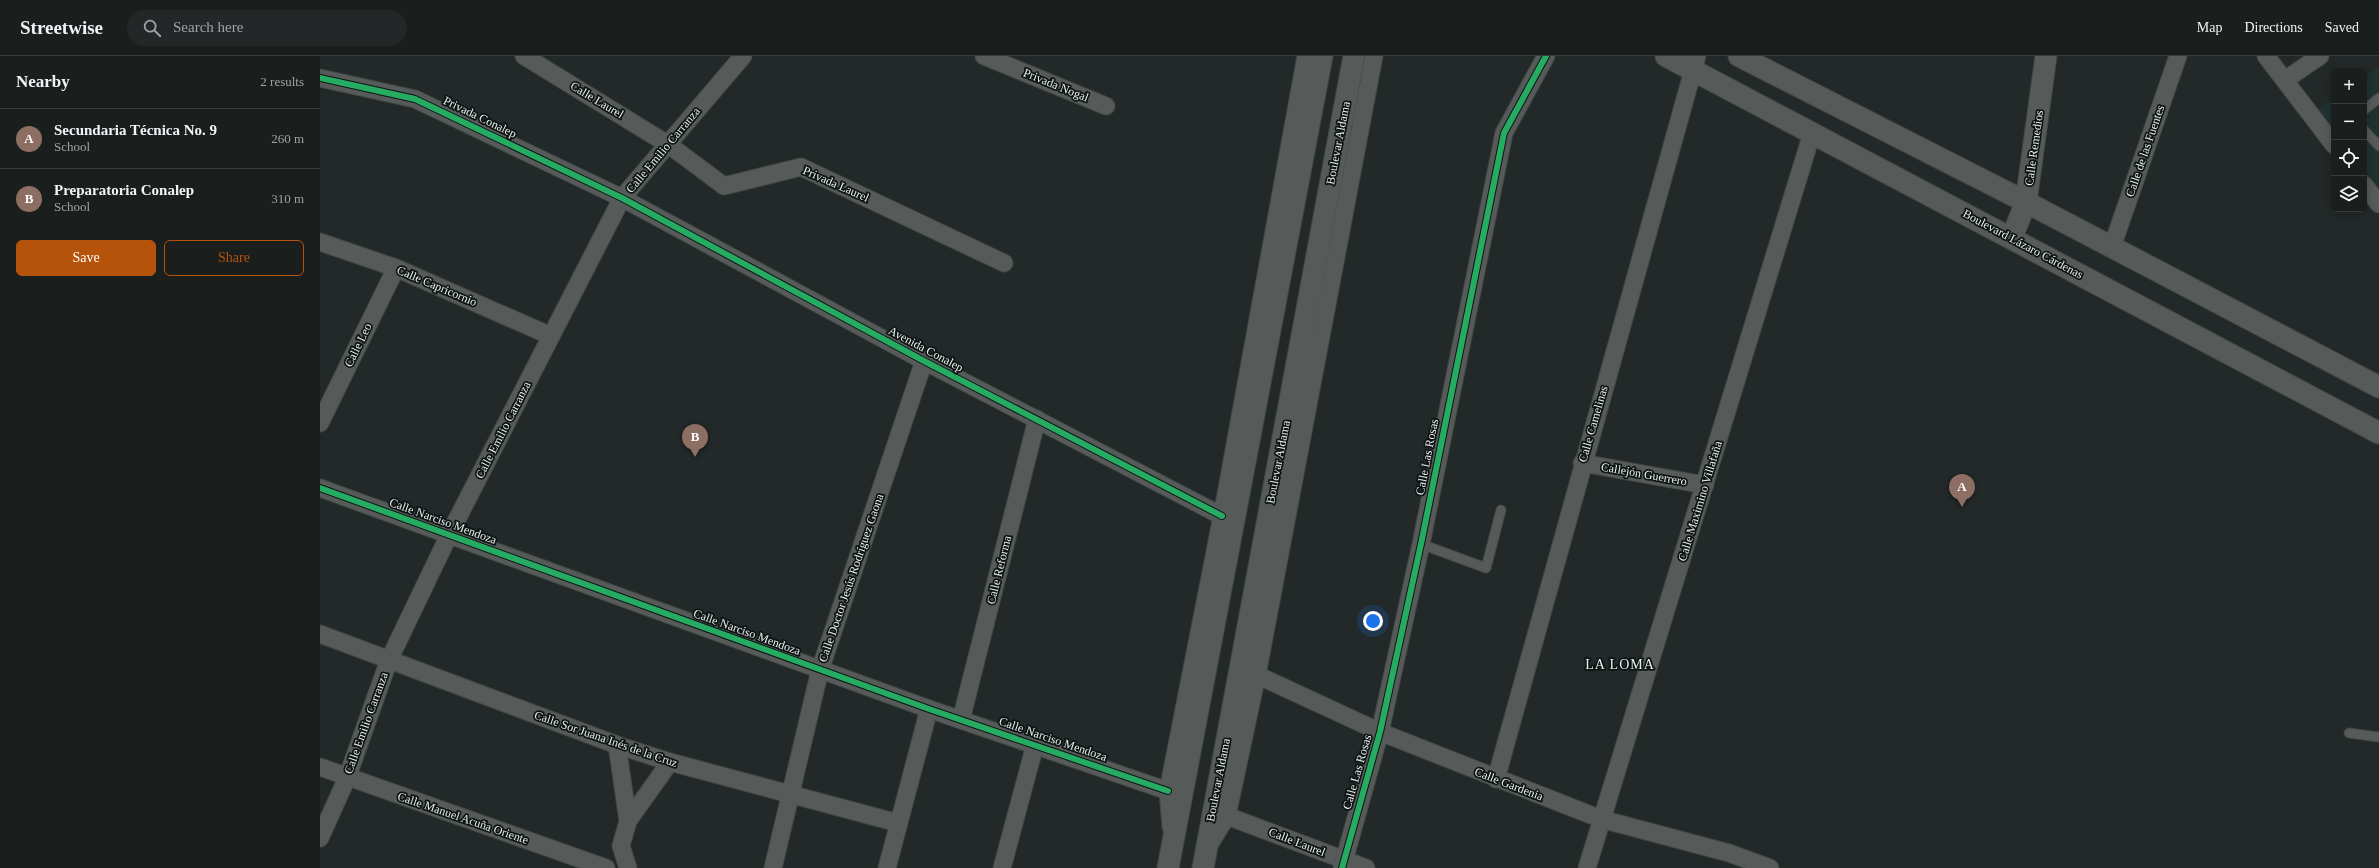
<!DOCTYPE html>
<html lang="en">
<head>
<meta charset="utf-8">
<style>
	:root { --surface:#1a1f1e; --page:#232727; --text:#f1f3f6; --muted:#9fa2a4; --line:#383d3c; --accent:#b45309 }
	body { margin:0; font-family:"Times New Roman",serif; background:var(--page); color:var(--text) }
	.controls { position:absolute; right:12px; top:12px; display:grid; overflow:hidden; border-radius:6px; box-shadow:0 2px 10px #0003 }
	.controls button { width:36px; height:36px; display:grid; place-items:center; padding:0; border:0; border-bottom:1px solid var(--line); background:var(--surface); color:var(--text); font:20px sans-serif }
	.you { position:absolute; left:1053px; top:565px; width:14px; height:14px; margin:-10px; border:3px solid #fff; border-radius:50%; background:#1a73e8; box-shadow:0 0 0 6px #1a73e833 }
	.badge { display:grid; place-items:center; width:26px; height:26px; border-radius:50%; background:var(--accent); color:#fff; font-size:13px; font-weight:700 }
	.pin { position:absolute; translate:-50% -33px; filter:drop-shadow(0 1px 2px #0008) }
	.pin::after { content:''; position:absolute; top:21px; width:14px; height:12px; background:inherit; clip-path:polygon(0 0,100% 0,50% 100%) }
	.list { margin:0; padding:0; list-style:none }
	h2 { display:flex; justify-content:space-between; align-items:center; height:52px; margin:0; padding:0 16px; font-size:17px }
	h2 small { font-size:13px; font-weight:400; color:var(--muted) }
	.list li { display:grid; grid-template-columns:26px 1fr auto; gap:12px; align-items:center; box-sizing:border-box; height:60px; padding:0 16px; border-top:1px solid var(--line) }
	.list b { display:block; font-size:15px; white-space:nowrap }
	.list p { margin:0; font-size:13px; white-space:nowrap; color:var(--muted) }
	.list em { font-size:13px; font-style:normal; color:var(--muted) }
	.actions { display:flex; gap:8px; padding:12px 16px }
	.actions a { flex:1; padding:9px 0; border:1px solid var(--accent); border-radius:6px; text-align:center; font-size:14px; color:var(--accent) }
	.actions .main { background:var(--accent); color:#fff }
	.icon { flex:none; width:22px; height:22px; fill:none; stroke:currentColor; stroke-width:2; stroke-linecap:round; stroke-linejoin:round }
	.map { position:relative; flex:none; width:2059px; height:812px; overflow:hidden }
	header { display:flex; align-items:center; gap:24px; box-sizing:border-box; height:56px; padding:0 20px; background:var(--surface); border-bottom:1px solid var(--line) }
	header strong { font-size:19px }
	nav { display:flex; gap:22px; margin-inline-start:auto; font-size:14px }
	.search { width:280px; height:36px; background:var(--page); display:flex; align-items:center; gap:10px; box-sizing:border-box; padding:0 14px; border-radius:22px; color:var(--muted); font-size:15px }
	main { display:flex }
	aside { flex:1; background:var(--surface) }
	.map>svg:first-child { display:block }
	.built { fill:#1f3230 }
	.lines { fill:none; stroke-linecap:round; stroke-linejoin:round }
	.service-casing { stroke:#404745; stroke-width:11 }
	.minor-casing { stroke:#404745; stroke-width:19 }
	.tertiary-casing { stroke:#404745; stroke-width:23 }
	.service { stroke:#565b5a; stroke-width:9 }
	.minor { stroke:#565b5a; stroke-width:17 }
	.tertiary { stroke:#565b5a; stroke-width:21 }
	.cycleway-casing { stroke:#0e1313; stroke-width:8 }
	.cycleway { stroke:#26ab63; stroke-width:6 }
	.labels { text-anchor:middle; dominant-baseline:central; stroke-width:3.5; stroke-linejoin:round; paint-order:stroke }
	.street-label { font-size:12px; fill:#e8f1ef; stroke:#0e1313 }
	.quarter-label { font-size:14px; letter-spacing:1px; fill:#e8f1ef; stroke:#0e1313 }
</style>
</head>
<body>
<header>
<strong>Streetwise</strong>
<div class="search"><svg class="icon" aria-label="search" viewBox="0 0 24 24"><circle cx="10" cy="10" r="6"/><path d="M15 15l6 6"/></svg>Search here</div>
<nav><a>Map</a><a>Directions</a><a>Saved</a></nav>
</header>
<main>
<aside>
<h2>Nearby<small>2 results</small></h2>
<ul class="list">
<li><span class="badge" style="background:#8d6e63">A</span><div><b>Secundaria Técnica No. 9</b><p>School</p></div><em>260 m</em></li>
<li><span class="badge" style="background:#8d6e63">B</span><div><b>Preparatoria Conalep</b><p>School</p></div><em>310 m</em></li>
</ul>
<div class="actions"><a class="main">Save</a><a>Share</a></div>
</aside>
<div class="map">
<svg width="2059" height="812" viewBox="0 0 2059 812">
	<rect width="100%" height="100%" fill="#222928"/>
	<g class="built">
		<path d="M2059 10V136L2044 118V21Z"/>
		<path d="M2014 42V80L1995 56Z"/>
	</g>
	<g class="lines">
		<defs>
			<g id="service">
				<path d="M2044 54 2059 42"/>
				<path d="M2044 74 2059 90"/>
				<path d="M1101 488 1166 512 1181 454"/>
				<path d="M2029 677 2059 681"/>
			</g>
			<g id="minor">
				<path d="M204 0 349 89 404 130 481 111 684 207"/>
				<path d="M664 0 786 50"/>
				<path d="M1946 0 2014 89"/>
				<path d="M0 22 95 43 302 142 604 305 902 460"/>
				<path d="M1965 24 2000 0"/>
				<path d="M2044 129 2059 148"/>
				<path d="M0 186 76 212 231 280"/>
				<path d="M1792 191 1858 0"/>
				<path d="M0 367 76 212"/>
				<path d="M1262 407 1385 429"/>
				<path d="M0 432 609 653 848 735"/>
				<path d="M0 578 297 689 350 706 578 767"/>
				<path d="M937 619 1060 676 1281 763 1409 797 1450 812"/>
				<path d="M641 664 717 363"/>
				<path d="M297 689 308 765 301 790 308 812"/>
				<path d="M0 711 286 812"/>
				<path d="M1176 723 1377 0"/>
				<path d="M907 760 1046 812"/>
				<path d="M308 765 350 706"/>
				<path d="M851 771 848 735 902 460 986 0"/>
				<path d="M0 782 27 722 69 604 129 479 302 142 423 0"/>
				<path d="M889 789 907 760 937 619 1054 0"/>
				<path d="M453 812 500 614 604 305"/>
				<path d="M567 812 609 653"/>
				<path d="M682 812 715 689"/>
				<path d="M1022 812 1060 676 1101 488 1184 77 1226 0"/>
				<path d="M1267 812 1492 77"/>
			</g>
			<g id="tertiary">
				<path d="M1346 0 2059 377"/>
				<path d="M1419 0 1706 146 2059 331"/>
				<path d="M1692 181 1706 146 1726 0"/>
				<path d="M848 812 1002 0"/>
				<path d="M883 812 1034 0"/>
			</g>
		</defs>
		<use href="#service" class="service-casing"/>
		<use href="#minor" class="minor-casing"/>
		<use href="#tertiary" class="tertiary-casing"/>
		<use href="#service" class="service"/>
		<use href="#minor" class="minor"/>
		<use href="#tertiary" class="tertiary"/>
		<defs>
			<g id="cycleway">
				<path d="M0 22 95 43 302 142 604 305 902 460"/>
				<path d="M0 432 609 653 848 735"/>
				<path d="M1022 812 1060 676 1101 488 1184 77 1226 0"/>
			</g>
		</defs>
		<use href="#cycleway" class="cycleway-casing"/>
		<use href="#cycleway" class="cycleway"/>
	</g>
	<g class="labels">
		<g class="street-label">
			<text transform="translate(736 29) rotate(22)">Privada Nogal</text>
			<text transform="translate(277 44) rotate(31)">Calle Laurel</text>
			<text transform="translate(160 61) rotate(26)">Privada Conalep</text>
			<text transform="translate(1018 87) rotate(-79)">Boulevar Aldama</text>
			<text transform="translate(1714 92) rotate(-82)">Calle Remedios</text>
			<text transform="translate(343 94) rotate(-50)">Calle Emilio Carranza</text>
			<text transform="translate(1825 95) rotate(-71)">Calle de las Fuentes</text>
			<text transform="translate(516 128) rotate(24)">Privada Laurel</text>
			<text transform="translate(1703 188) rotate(28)">Boulevard Lázaro Cárdenas</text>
			<text transform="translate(117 230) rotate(23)">Calle Capricornio</text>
			<text transform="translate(38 289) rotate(-64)">Calle Leo</text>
			<text transform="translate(606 293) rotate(28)">Avenida Conalep</text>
			<text transform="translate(1273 368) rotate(-74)">Calle Camelinas</text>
			<text transform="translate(183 374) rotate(-63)">Calle Emilio Carranza</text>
			<text transform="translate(1107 401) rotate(-79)">Calle Las Rosas</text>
			<text transform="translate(958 406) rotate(-79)">Boulevar Aldama</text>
			<text transform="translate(1324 418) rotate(10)">Callejón Guerrero</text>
			<text transform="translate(1380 445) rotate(-73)">Calle Maximino Villafaña</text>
			<text transform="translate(123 465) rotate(20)">Calle Narciso Mendoza</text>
			<text transform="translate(679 514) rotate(-76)">Calle Reforma</text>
			<text transform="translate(531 522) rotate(-71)">Calle Doctor Jesús Rodríguez Gaona</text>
			<text transform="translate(427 576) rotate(20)">Calle Narciso Mendoza</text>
			<text transform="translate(46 667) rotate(-70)">Calle Emilio Carranza</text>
			<text transform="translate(286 683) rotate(19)">Calle Sor Juana Inés de la Cruz</text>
			<text transform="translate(733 683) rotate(19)">Calle Narciso Mendoza</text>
			<text transform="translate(1037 716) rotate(-74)">Calle Las Rosas</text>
			<text transform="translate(898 724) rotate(-79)">Boulevar Aldama</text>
			<text transform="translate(1189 728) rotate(21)">Calle Gardenia</text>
			<text transform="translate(143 762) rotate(19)">Calle Manuel Acuña Oriente</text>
			<text transform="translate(977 786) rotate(21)">Calle Laurel</text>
		</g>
		<g class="quarter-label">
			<text x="1300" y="608">LA LOMA</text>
		</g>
	</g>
</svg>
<div class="controls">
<button>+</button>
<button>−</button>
<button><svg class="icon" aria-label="locate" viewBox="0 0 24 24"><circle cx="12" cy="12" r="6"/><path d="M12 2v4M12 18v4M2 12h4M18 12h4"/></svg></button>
<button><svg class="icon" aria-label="layers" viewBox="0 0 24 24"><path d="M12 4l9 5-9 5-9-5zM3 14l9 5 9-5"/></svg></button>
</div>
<div class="you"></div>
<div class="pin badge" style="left:1642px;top:451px;background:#8d6e63">A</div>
<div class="pin badge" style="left:375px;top:401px;background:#8d6e63">B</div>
</div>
</main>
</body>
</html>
